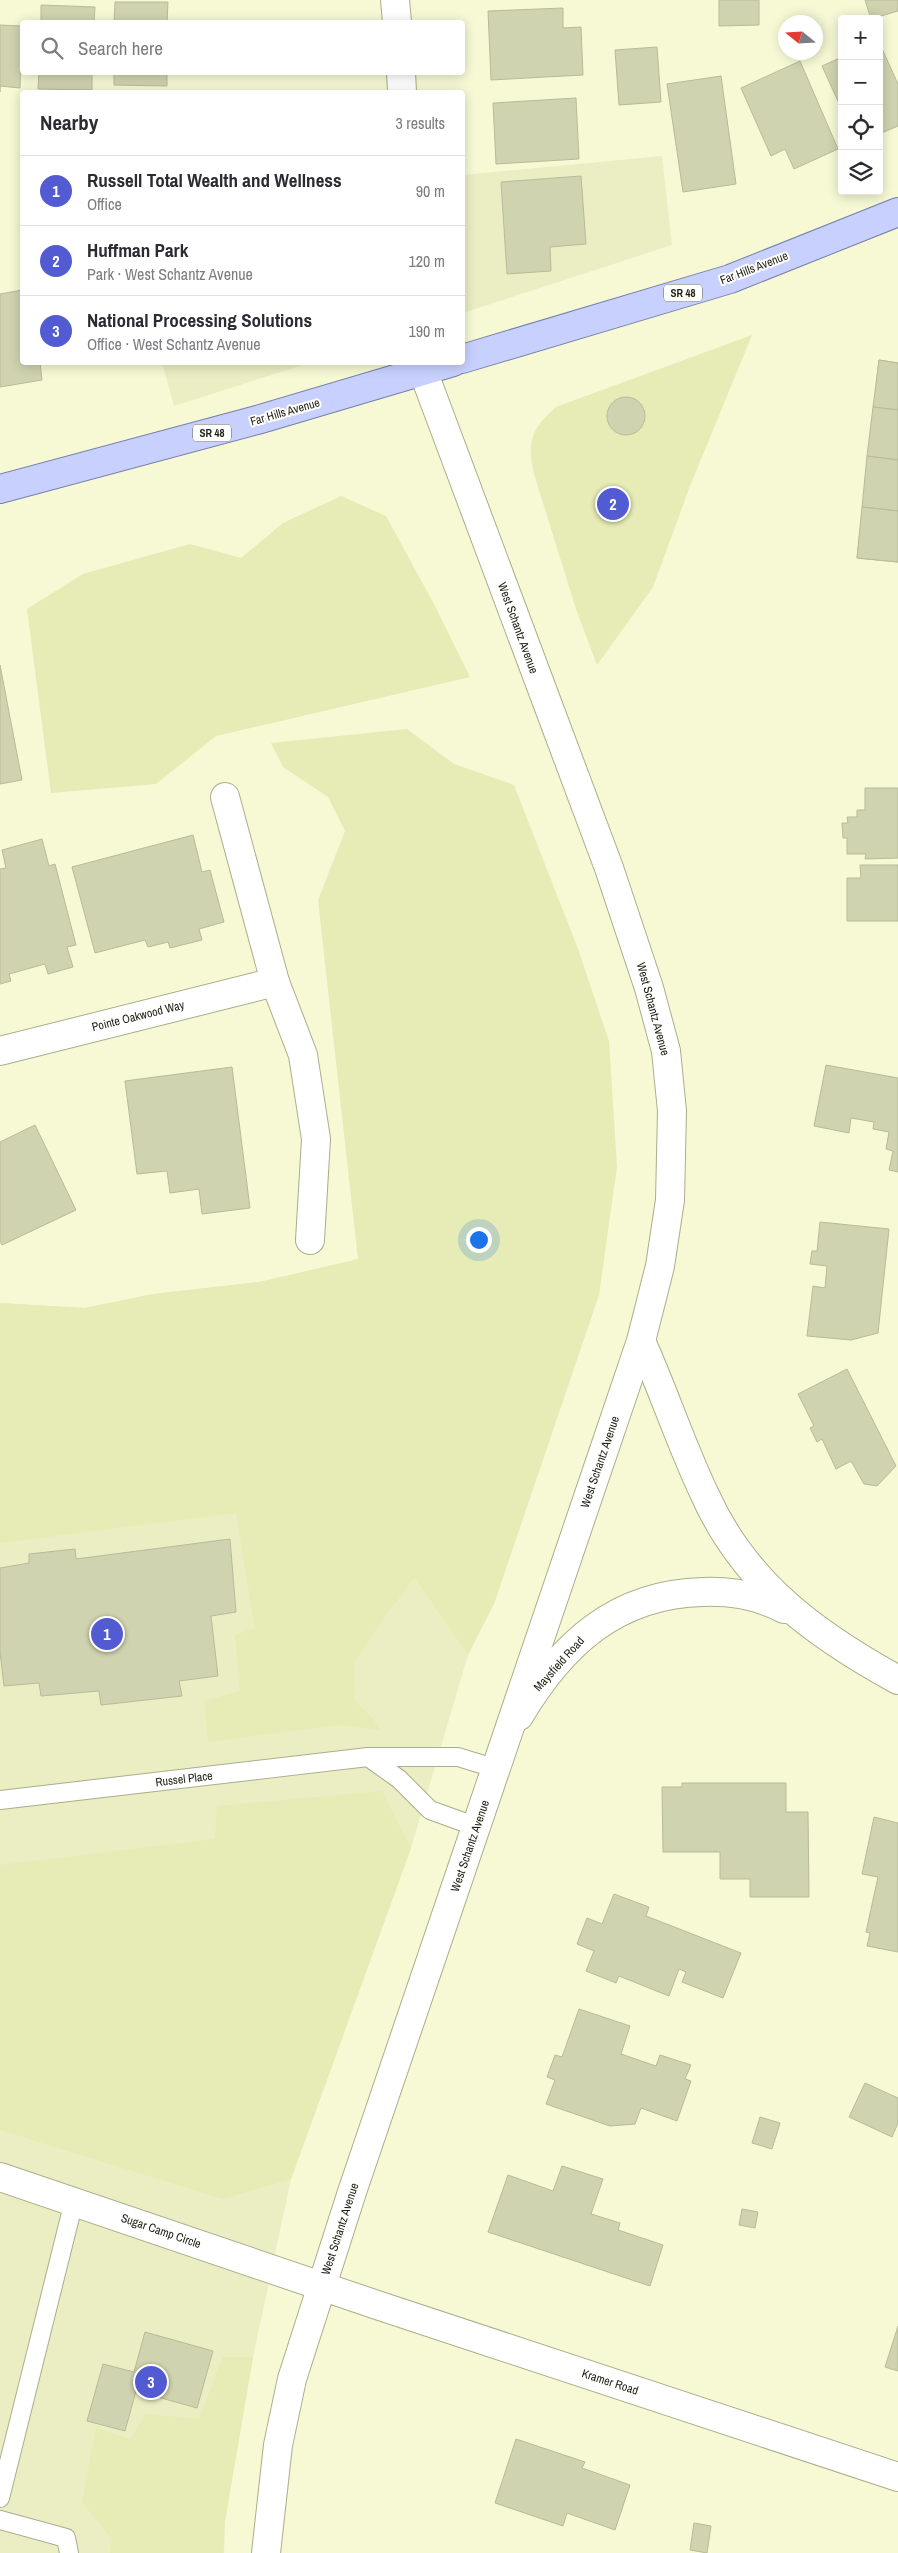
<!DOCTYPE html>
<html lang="en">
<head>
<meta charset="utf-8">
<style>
	:root { --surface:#fff; --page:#f2f2f3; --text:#2b2b33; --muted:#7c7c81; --line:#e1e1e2; --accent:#525bd2 }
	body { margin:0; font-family:"Archivo Narrow",sans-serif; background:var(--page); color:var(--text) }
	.controls { position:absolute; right:15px; top:15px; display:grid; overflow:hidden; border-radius:5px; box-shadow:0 2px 12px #0003 }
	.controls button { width:45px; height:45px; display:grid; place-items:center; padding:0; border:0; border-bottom:1px solid var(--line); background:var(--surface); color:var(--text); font:25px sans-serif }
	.compass { position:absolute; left:778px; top:15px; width:45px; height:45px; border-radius:50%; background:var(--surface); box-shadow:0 2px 12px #0003; rotate:288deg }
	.you { position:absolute; left:478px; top:1239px; width:18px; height:18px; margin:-12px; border:4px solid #fff; border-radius:50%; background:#1a73e8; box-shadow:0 0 0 8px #1a73e833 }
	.badge { display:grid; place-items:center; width:32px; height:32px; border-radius:50%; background:var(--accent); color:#fff; font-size:16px; font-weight:700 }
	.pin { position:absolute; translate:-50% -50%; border:2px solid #fff; box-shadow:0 1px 5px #0006 }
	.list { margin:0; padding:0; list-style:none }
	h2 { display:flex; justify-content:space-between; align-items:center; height:65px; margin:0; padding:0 20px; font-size:21px }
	h2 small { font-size:16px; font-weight:400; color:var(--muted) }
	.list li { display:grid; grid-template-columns:32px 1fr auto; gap:15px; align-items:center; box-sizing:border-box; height:70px; padding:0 20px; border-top:1px solid var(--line) }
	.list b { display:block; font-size:19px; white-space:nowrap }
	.list p { margin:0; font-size:16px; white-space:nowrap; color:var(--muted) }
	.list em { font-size:16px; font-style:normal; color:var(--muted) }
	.icon { flex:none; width:28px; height:28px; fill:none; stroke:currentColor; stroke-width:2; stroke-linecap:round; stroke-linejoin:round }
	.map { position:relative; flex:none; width:898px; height:2553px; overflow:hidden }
	.search { position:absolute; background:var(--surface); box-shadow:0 2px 12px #0003; left:20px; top:20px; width:445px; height:55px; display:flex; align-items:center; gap:12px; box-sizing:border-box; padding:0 18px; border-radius:5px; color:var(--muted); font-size:19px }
	.panel { position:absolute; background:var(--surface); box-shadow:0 2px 12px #0003; left:20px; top:90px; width:445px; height:275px; border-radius:5px }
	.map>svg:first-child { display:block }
	.built { fill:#ebeec2 }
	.green { fill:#e7ebb5 }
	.building { fill:#d0d3af; stroke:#b9bb98 }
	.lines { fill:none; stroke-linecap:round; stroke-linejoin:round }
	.service-casing { stroke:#abad8b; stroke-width:20 }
	.minor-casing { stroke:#abad8b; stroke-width:30 }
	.tertiary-casing { stroke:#abad8b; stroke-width:30 }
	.secondary-casing { stroke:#abad8b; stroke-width:30 }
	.primary-casing { stroke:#757fab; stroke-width:30 }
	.service { stroke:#fff; stroke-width:18 }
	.minor { stroke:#fff; stroke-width:28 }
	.tertiary { stroke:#fff; stroke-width:28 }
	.secondary { stroke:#fff; stroke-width:28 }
	.primary { stroke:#c8d1fe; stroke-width:28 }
	.labels { text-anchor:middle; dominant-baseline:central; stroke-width:4; stroke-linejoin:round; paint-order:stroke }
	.shield { fill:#fff; stroke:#626258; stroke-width:1 }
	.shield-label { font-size:11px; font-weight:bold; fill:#1e1f11 }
	.street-label { font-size:12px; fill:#1e1f11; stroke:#fff }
</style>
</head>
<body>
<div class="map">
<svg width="898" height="2553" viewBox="0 0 898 2553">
	<rect width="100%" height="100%" fill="#f6f9d4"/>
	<g class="built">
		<path d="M662 156 672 245 463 313V175Z"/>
		<path d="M162 363V362L309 363 174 406Z"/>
		<path d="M449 1276 414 1578 468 1655 411 1848 291 2179 253 2357 225 2521 224 2553H0V1303L85 1308 153 1294 259 1282Z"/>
	</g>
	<g class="green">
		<path d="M752 335 690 486 653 587 597 665 576 609 534 474C527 442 531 429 556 407Z"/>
		<path d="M341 496 386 516 435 606 470 677 216 736 156 784 51 793 27 609 83 574 190 544 241 558 283 523Z"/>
		<path d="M407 729 454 764 514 785 578 949 609 1041 617 1167 599 1295 494 1604 468 1655 414 1578 378 1626 354 1664 355 1701 373 1719 380 1730 340 1725 208 1742 204 1701 240 1691 235 1635 255 1628 236 1513 0 1543V1303L85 1308 153 1294 259 1282 358 1259 318 900 345 831 328 797 283 767 271 743Z"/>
		<path d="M382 1791 411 1848 291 2179 223 2199 0 2130V1865L215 1839 217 1806Z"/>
		<path d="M223 2357H253L225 2521 223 2553H110L111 2538 82 2502 96 2428 130 2439 146 2414 199 2419Z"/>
	</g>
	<g class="building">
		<path d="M719 0H759V25L719 26Z"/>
		<path d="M865 0H898V11L871 19Z"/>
		<path d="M115 2H168L167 22H114Z"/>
		<path d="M41 5 95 7 94 22H41Z"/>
		<path d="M563 8V28L581 27 583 75 491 80 488 11Z"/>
		<path d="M0 25 22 26 20 88 0 86V92Z"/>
		<path d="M879 42 898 84V126L879 134Z"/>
		<path d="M657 47 661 102 619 105 615 50Z"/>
		<path d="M842 57V110L822 66Z"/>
		<path d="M800 61 838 149 794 169 785 149 771 156 741 88Z"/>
		<path d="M39 72H92V90L38 89Z"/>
		<path d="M114 72H167V86L114 85Z"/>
		<path d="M721 76 736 184 683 192 667 84Z"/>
		<path d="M576 98 579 159 496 164 493 103Z"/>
		<path d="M581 176 586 244 550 247 551 271 507 274 501 182Z"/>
		<path d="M22 290V362H40L42 380 0 387V294Z"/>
		<path d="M879 360 898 363V562L857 558Z"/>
		<path d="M879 360 898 363V410L873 407Z"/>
		<circle cx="626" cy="416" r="19"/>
		<path d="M873 407 898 410V460L867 456Z"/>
		<path d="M867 456 898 460V511L862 507Z"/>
		<path d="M862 507 898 511V562L857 558Z"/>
		<path d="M0 665 22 780 0 784Z"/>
		<path d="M865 788H898V858L865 859 866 854H847V838H843L842 823H848L847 817H857V810H865Z"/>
		<path d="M193 835 202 872 210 870 224 922 199 929 202 940 170 948 168 942 148 947 145 940 95 953 72 867Z"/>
		<path d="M42 839 49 866 55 864 76 945 67 947 73 967 48 974 45 964 9 974 11 981 0 984V869L6 868 2 850Z"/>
		<path d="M860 865H898V921H847V878H861Z"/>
		<path d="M826 1065 898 1078V1172L889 1170 893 1151 886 1149 889 1132 873 1129 874 1122 851 1118 849 1133 814 1126Z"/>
		<path d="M232 1067 250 1208 202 1214 199 1189 170 1193 167 1171 137 1174 125 1081Z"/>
		<path d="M35 1125 76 1210 2 1245 0 1241V1142Z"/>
		<path d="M820 1222 889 1229 878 1333 851 1340 807 1336 813 1286 825 1288 827 1266 810 1264 812 1251H817Z"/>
		<path d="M847 1369 896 1466 877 1486 864 1484 851 1461 836 1469 822 1439 817 1442 810 1428 814 1426 798 1394Z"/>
		<path d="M230 1539 236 1612 211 1616 218 1676 179 1681 182 1696 101 1705 99 1691 41 1696 39 1683 4 1686 0 1652V1568L29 1563V1554L75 1549 76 1559Z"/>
		<path d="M682 1783H786V1812H808L809 1897H750V1879H720V1852H663L662 1787H682Z"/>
		<path d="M874 1817 898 1823V1952L867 1946 870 1933 866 1932 878 1877 862 1874Z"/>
		<path d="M614 1894 649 1907 646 1916 741 1953 723 1998 682 1982 686 1972 679 1969 669 1996 619 1976 616 1983 586 1971 594 1951 577 1944 587 1918 602 1924Z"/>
		<path d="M579 2009 630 2026 621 2054 656 2066 660 2055 691 2065 685 2079 691 2081 677 2121 641 2108 635 2124 610 2126 546 2104 555 2080 547 2077 555 2055 562 2057Z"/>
		<path d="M865 2083 898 2098V2123L892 2137 849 2117Z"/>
		<path d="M760 2117 780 2123 772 2149 752 2143Z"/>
		<path d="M562 2166 603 2179 591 2214 620 2223 618 2230 663 2245 650 2286 488 2232 508 2175 553 2191Z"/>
		<path d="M742 2209 758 2212 755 2228 739 2225Z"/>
		<path d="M898 2326V2371L885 2367Z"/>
		<path d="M145 2332 213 2351 197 2408 136 2391 125 2431 87 2421 103 2364 134 2372Z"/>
		<path d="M516 2439 585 2462 582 2468 630 2485 615 2530 567 2513 563 2526 495 2503Z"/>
		<path d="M694 2523 711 2526 707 2553 690 2550Z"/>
	</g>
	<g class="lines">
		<defs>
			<g id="service">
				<path d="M368 1757 399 1779 430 1810 477 1827"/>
				<path d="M0 1800 368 1757H458L497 1769"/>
				<path d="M0 2498 74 2201"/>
				<path d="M0 2520 66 2538 69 2553"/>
			</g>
			<g id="minor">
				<path d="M225 797 275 982 303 1055 316 1139 310 1240"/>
				<path d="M0 1051 275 982"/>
				<path d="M641 1341C664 1392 681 1445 705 1495 745 1584 816 1635 898 1680"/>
				<path d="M519 1716C562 1644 616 1594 703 1592 731 1591 758 1595 784 1609"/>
				<path d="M0 2177 380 2306 898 2477"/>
			</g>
			<g id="tertiary">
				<path d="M395 0 397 22"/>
				<path d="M401 72 402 92"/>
			</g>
			<path id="secondary" d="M266 2553 278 2445 292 2379 352 2192 641 1341 660 1266 670 1200 672 1111 666 1051 649 988 609 868 423 371"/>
			<g id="primary">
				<path d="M462 359 730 279 898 212"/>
				<path d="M0 489 257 420 453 362"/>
			</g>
		</defs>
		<use href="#service" class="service-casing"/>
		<use href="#minor" class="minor-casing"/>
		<use href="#tertiary" class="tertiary-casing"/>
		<use href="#secondary" class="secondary-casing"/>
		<use href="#primary" class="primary-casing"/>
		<use href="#service" class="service"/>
		<use href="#minor" class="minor"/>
		<use href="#tertiary" class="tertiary"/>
		<use href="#secondary" class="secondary"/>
		<use href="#primary" class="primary"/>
	</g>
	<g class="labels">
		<g class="shield">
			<rect x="664" y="284.5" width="38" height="17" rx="4"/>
			<rect x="193" y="424.5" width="38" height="17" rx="4"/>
		</g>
		<g class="shield-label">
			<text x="683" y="293">SR 48</text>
			<text x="212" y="433">SR 48</text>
		</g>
		<g class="street-label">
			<text transform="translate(754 268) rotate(-21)">Far Hills Avenue</text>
			<text transform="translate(285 412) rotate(-16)">Far Hills Avenue</text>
			<text transform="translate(518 628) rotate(70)">West Schantz Avenue</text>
			<text transform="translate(653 1009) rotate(75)">West Schantz Avenue</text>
			<text transform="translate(138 1016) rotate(-14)">Pointe Oakwood Way</text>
			<text transform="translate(600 1462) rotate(-71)">West Schantz Avenue</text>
			<text transform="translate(559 1664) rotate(-48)">Maysfield Road</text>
			<text transform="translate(184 1779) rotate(-7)">Russel Place</text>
			<text transform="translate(470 1846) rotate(-71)">West Schantz Avenue</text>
			<text transform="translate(340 2229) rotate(-72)">West Schantz Avenue</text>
			<text transform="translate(161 2231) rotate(19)">Sugar Camp Circle</text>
			<text transform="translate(610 2382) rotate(18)">Kramer Road</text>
		</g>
	</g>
</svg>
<div class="controls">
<button>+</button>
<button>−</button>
<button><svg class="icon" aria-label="locate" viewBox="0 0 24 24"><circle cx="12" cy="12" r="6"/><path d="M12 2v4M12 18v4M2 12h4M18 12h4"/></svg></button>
<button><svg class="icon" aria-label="layers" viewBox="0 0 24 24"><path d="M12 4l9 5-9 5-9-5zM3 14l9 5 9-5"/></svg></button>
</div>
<svg class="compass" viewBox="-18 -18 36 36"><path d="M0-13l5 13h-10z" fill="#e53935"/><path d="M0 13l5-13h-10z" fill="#7c7c81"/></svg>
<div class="you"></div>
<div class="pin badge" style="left:107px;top:1634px">1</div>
<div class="pin badge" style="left:613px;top:504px">2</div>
<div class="pin badge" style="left:151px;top:2382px">3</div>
<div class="search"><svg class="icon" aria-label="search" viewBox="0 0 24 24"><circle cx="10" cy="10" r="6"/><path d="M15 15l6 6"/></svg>Search here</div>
<section class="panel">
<h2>Nearby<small>3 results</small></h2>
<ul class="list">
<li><span class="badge">1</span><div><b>Russell Total Wealth and Wellness</b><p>Office</p></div><em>90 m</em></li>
<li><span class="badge">2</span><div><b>Huffman Park</b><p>Park · West Schantz Avenue</p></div><em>120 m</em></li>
<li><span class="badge">3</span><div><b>National Processing Solutions</b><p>Office · West Schantz Avenue</p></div><em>190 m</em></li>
</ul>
</section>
</div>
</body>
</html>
